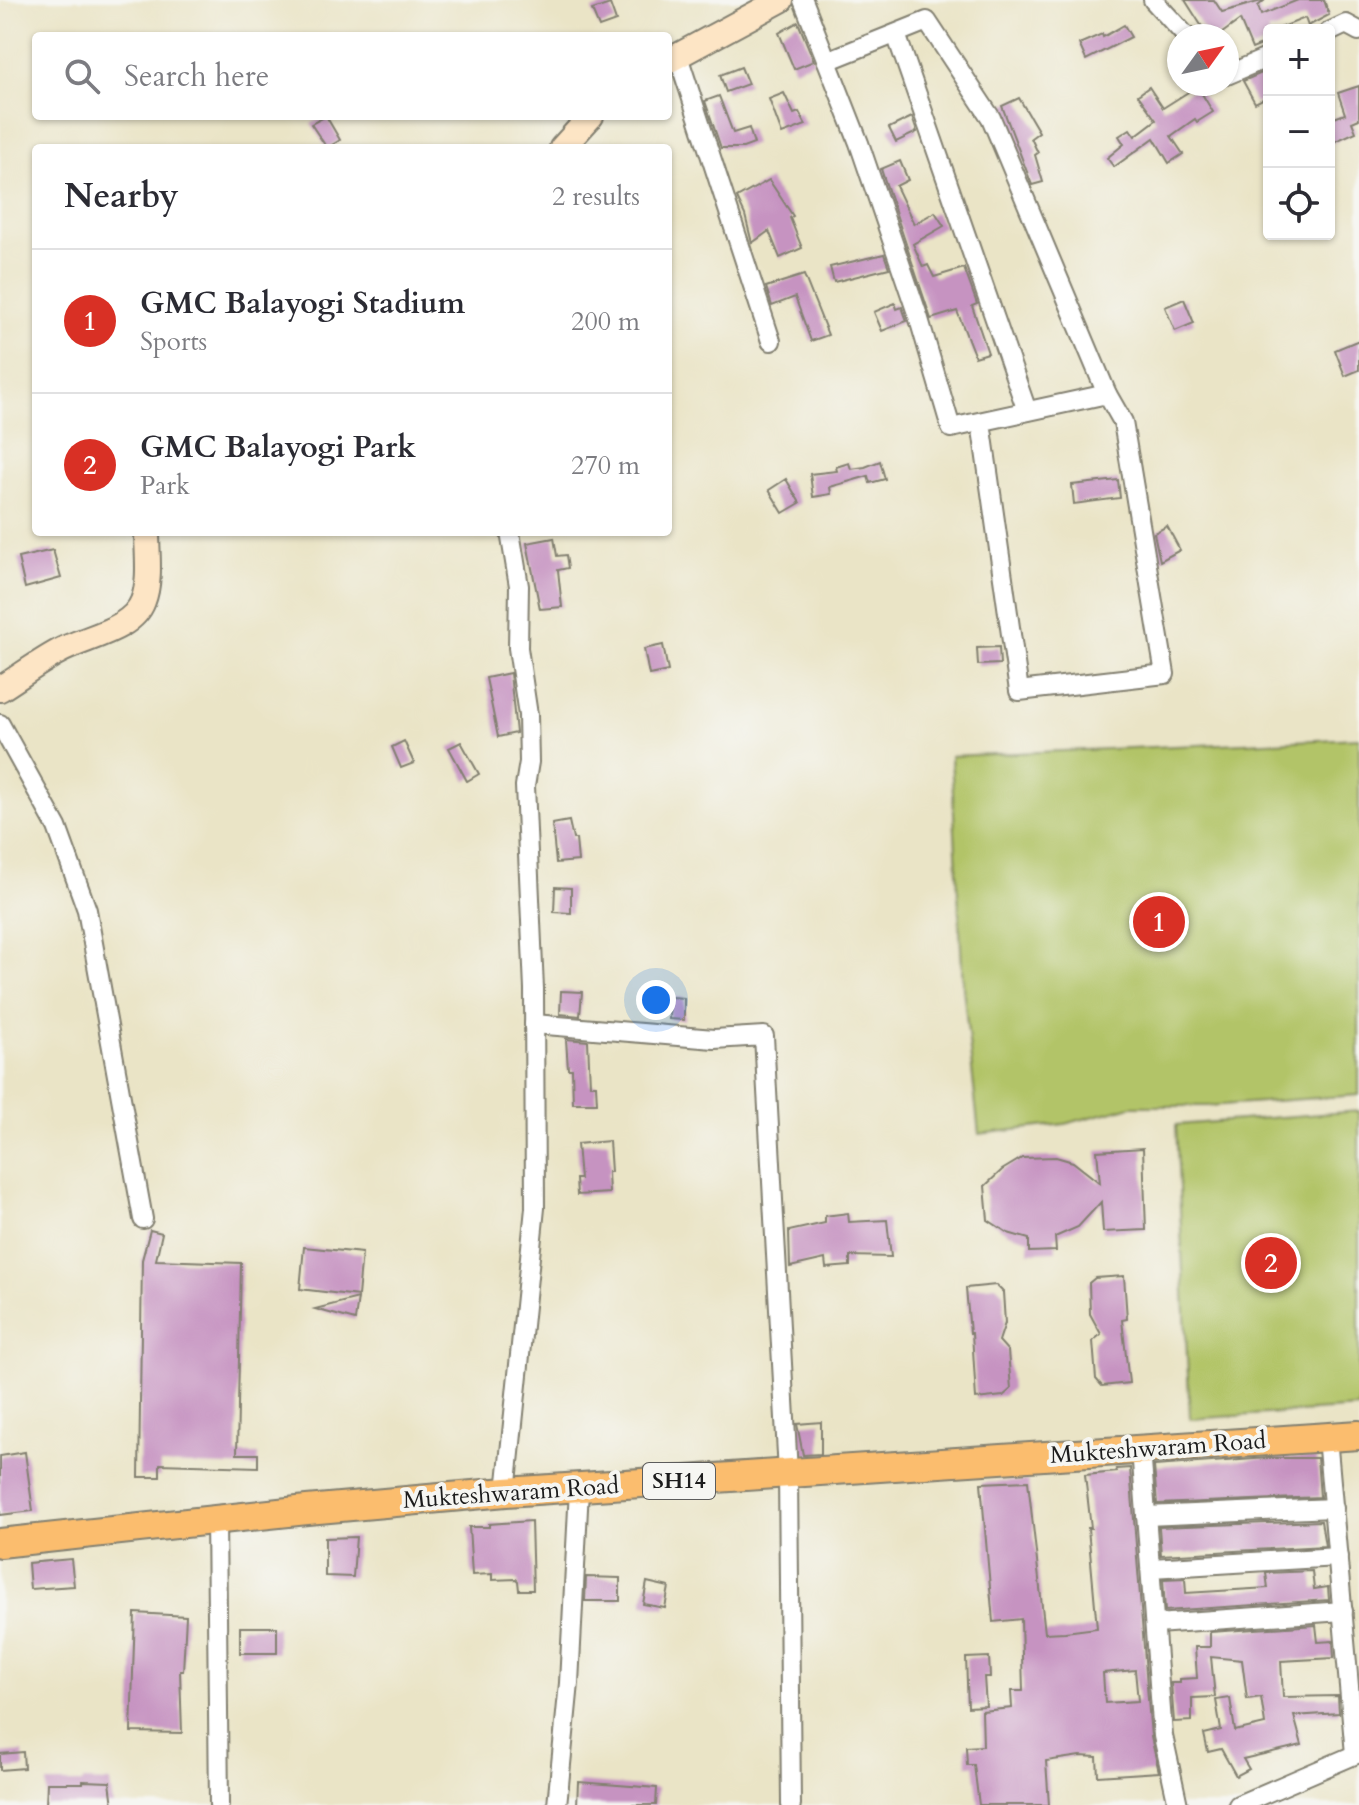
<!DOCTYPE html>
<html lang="en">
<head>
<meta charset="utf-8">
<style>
	:root { --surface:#fff; --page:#f7f7f7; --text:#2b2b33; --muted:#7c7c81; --line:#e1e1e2; --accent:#d93025 }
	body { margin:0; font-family:Cardo,serif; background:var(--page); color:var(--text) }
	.controls { position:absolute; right:24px; top:24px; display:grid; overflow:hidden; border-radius:8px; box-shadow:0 2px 6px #0004 }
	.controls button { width:72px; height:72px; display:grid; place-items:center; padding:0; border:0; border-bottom:2px solid var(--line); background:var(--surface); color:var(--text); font:40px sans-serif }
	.compass { position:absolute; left:1167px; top:24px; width:72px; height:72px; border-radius:50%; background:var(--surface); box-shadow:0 2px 6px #0004; rotate:57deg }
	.you { position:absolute; left:656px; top:1000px; width:28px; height:28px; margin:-20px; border:6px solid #fff; border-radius:50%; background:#1a73e8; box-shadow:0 0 0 12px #1a73e833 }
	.badge { display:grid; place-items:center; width:52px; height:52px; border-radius:50%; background:var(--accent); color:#fff; font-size:26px; font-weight:700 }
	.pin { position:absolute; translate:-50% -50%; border:4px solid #fff; box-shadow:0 2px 8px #0006 }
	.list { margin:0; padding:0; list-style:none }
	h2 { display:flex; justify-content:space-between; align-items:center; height:104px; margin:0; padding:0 32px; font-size:34px }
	h2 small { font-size:26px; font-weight:400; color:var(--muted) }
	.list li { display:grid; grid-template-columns:52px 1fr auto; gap:24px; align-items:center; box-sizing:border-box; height:144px; padding:0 32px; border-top:2px solid var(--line) }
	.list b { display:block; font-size:30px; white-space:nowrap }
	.list p { margin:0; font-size:26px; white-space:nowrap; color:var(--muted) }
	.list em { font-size:26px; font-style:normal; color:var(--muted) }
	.icon { flex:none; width:44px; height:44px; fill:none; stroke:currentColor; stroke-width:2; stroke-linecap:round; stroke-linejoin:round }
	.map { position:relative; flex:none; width:1359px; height:1805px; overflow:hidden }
	.search { position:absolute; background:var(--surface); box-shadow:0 2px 6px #0004; left:32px; top:32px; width:640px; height:88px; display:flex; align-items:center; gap:20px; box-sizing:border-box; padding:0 28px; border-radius:8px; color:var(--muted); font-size:30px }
	.panel { position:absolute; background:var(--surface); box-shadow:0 2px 6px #0004; left:32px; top:144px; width:640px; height:392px; border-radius:8px }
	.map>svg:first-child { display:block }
	.green { fill:#b2c468; stroke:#677042; stroke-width:2 }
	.building { fill:#c693c1; fill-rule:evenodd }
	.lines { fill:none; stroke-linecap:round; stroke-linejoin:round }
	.street-casing { stroke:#838071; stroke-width:22 }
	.secondary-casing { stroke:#838071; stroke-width:28 }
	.primary-casing { stroke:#838071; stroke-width:32 }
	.street { stroke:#fff; stroke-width:18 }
	.secondary { stroke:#fde5c5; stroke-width:24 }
	.primary { stroke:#fbbd6e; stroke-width:28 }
	.labels { text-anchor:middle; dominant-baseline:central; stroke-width:8; stroke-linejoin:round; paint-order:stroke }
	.shield { fill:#f6f6f2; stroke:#5d5d5c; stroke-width:2 }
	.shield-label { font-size:22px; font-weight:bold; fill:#1c1c1c }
	.street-label { font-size:24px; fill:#1c1c1c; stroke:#f6f6f2 }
</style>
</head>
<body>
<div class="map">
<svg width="1359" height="1805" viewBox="0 0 1359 1805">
	<rect width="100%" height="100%" fill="#f6f6f2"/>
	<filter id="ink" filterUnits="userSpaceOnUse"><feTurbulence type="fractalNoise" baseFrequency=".0125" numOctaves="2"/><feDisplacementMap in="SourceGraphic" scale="16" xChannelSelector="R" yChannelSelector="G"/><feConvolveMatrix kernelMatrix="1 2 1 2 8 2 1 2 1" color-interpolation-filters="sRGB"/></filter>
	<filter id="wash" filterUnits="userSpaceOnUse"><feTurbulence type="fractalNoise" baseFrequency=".006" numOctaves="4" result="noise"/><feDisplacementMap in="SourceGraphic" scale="32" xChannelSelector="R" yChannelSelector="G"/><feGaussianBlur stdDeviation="1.8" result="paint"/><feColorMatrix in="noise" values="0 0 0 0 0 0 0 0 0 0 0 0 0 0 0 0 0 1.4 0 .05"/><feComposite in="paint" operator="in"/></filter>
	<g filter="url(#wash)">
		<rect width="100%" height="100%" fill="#eae4c6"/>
		<g class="green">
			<path d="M1359 738V1095L1208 1106H1132L1065 1124 979 1134 963 987 951 756Z"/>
			<path d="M1359 1111V1408L1190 1419 1176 1125Z"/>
		</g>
		<g id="blocks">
			<g class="building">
				<path d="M1185 0H1214L1222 12 1265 0 1258 6 1261 15 1298 0H1324L1329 15 1308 26 1305 18 1275 30H1269V42L1252 49 1240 20 1218 36H1208Z"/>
				<path d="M610 4 616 21 599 27 592 10Z"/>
				<path d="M798 22 814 61 794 69 779 33Z"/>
				<path d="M1124 25 1131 37 1086 60 1079 44 1102 34 1103 37Z"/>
				<path d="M741 67 748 84 726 92 720 75Z"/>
				<path d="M1269 70V96L1255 103 1243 81Z"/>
				<path d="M1359 86V119L1352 122 1356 132 1329 144V120L1345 114 1338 93Z"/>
				<path d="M1149 87 1163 108 1193 89H1199L1213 112 1197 122 1195 119 1171 136 1183 154 1169 163 1154 138 1114 167 1107 158 1124 144 1119 136 1130 129 1135 136 1156 120 1138 95Z"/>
				<path d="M784 93 794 114 799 112 806 125 782 134 769 99Z"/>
				<path d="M719 96 733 133 749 128 754 144 743 148H721L705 101Z"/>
				<path d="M1019 98 1039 132 1031 138 1038 153 1035 155 1043 182 1032 185 1002 106Z"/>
				<path d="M326 116 340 140 327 148 311 124Z"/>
				<path d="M912 117 917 132 896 142 889 128Z"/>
				<path d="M900 161 908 180 896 186 914 224 935 212 944 226 913 244 923 267 928 265 934 277 964 268 977 304 972 306 988 353 975 357 957 311 931 319 881 169Z"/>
				<path d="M769 180 793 216 790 218 802 248 780 258 769 231 752 243 745 215 737 198Z"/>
				<path d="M884 254 889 268 834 282 830 267Z"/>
				<path d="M804 275 828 335 811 341 795 297 772 306 766 287Z"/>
				<path d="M1184 299 1194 323 1175 331 1165 307Z"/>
				<path d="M895 303 897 309 902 307 907 321 882 331 874 312Z"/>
				<path d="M1359 340V370L1345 376 1335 350Z"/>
				<path d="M880 461 885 479 870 483 868 476 830 487 831 494 813 497 810 474 837 471 836 467 849 463 851 469 865 467Z"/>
				<path d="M786 479 800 503 783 513 769 490Z"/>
				<path d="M1118 480 1120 498 1074 504 1072 485Z"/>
				<path d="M1167 526 1180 550 1160 561 1154 533Z"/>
				<path d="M554 538 557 556 566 555 568 568 558 570 562 607 540 609 527 543Z"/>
				<path d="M53 550 61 578 25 588 18 558Z"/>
				<path d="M663 645 668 671 649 675 644 649Z"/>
				<path d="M999 647 1000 664 978 665 977 648Z"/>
				<path d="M510 673 516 733 498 737 486 678Z"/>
				<path d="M404 741 414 763 401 768 392 747Z"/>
				<path d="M461 742 479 774 467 781 449 748Z"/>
				<path d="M569 821 573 839H576L578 861 556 863 552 824Z"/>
				<path d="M555 887 571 888V913L554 912Z"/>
				<path d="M561 991 582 992 580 1016 560 1014Z"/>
				<path d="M670 997 684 998V1020L669 1019Z"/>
				<path d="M566 1039 588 1041 590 1085H596L597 1103H573L572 1069H568Z"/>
				<path d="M609 1141 611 1172H608L609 1193 577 1195 576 1179H580L577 1144Z"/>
				<path d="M1143 1148 1146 1230 1103 1232 1101 1202 1078 1227 1055 1237 1056 1251 1029 1252V1239L1008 1233 988 1220 985 1186 1002 1170 1022 1158 1056 1157 1073 1162 1100 1183 1097 1151Z"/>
				<path d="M848 1213 849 1222 887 1220 891 1257 850 1256V1266L826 1268 825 1259 790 1267 789 1231 825 1223V1216Z"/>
				<path d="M150 1230 162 1233 156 1260 241 1263 237 1454H258V1467L160 1464V1477H139L142 1260Z"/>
				<path d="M304 1247 362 1253 358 1296 300 1289Z"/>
				<path d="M1124 1276 1127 1319 1122 1320 1129 1383 1102 1386 1096 1379 1093 1341 1101 1334 1090 1314 1089 1283 1095 1278Z"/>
				<path d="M996 1285 1003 1292 1005 1323 999 1341 1008 1351 1011 1389 1003 1396 976 1399 972 1333H970L966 1288Z"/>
				<path d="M358 1298 355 1320 315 1309Z"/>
				<path d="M821 1422V1454L803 1455 797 1424Z"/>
				<path d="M25 1452 33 1511 0 1515V1456Z"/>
				<path d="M1269 1458H1317L1320 1497 1157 1504 1154 1466Z"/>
				<path d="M1130 1468 1151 1737 1159 1772 1098 1776 1097 1757 1080 1756 1046 1761 1049 1805H979L974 1765H967L966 1747 983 1746 982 1711 1012 1708 1011 1691H1023L1021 1619 993 1622 981 1483 1028 1481 1045 1633 1065 1632 1097 1628 1088 1528H1091L1085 1475 1117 1472 1116 1469ZM1135 1670 1138 1701 1105 1703 1103 1673Z"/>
				<path d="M531 1521 533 1590H519L518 1581 516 1579 492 1580V1574L472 1575 469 1527H489V1524Z"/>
				<path d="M1321 1521 1325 1546 1161 1555 1159 1527Z"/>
				<path d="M356 1537 353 1577 325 1576V1538Z"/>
				<path d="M71 1559 74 1586 30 1589 28 1563Z"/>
				<path d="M1312 1571 1314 1589 1328 1587 1329 1600 1165 1611 1163 1579 1185 1578 1186 1593 1268 1588 1266 1573Z"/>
				<path d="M586 1577 620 1578V1601H585Z"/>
				<path d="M647 1582 669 1587 665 1608 643 1604Z"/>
				<path d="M135 1613 186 1616 183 1671H180L182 1733 131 1732Z"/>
				<path d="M1316 1625 1318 1642 1333 1641 1334 1658 1281 1661 1283 1697 1338 1696 1339 1713 1294 1716 1302 1745 1243 1759 1249 1769 1236 1776 1221 1749 1208 1752 1204 1734 1221 1730 1216 1700 1230 1698 1235 1731 1265 1724 1261 1697 1247 1699 1242 1660 1211 1657 1215 1697 1192 1698V1721L1174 1722 1171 1683H1180V1679L1197 1678 1195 1647H1210V1632Z"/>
				<rect x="240" y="1627" width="37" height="26"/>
				<path d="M989 1657 990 1677H984L986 1706 968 1707 966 1658Z"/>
				<path d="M23 1752 24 1768 0 1770V1754Z"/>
				<path d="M83 1781 110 1782 113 1805H46L47 1783H83Z"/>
				<path d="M578 1782 657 1788 656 1805H577Z"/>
			</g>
		</g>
	</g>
	<g filter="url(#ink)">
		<use href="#blocks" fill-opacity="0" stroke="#838071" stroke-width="2"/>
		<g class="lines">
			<defs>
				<g id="street">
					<path d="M803 0 859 143 919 319 951 428 1107 394 1123 422 1165 674 1019 691 981 422"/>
					<path d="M1153 0 1186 36"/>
					<path d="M1329 32 1346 24 1359 31"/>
					<path d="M896 34 1027 411"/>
					<path d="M678 56 771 341"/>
					<path d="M827 61 927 21 991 118 1107 394"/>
					<path d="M1227 75 1269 57"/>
					<path d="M0 724 57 827 87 910 143 1219"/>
					<path d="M534 1024 714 1039 764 1036 788 1473 791 1805"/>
					<path d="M1327 1437 1355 1754"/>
					<path d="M1141 1449 1163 1736 1178 1805"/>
					<path d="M506 1492 535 1208 534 989 525 786 529 762 528 715 518 648 519 586 510 532"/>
					<path d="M1146 1516 1334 1508"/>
					<path d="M216 1519 219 1805"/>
					<path d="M1151 1568 1338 1557"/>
					<path d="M1156 1624 1343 1611"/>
					<path d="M557 1805 569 1683 579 1489"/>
					<path d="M1238 1805 1359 1753"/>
				</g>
				<g id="secondary">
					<path d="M668 61 781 0"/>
					<path d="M562 148 591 116"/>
					<path d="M0 689C19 677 38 663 58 652 84 637 132 631 143 601 151 581 147 553 147 532"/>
				</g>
				<path id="primary" d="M0 1543 307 1510 506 1492 1359 1435"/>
			</defs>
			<use href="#street" class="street-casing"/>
			<use href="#secondary" class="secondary-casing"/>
			<use href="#primary" class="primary-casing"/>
			<use href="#street" class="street"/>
			<use href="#secondary" class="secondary"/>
			<use href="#primary" class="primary"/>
		</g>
	</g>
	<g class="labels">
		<rect class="shield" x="643" y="1463" width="72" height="36" rx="6"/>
		<g class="shield-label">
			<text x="679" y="1481">SH14</text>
		</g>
		<g class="street-label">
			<text transform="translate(1158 1448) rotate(-4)">Mukteshwaram Road</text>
			<text transform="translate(511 1493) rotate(-4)">Mukteshwaram Road</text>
		</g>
	</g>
</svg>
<div class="controls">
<button>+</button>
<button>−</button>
<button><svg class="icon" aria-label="locate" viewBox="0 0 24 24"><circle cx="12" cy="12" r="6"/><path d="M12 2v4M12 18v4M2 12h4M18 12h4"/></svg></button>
</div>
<svg class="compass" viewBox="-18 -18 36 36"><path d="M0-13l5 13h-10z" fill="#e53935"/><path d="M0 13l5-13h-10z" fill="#7c7c81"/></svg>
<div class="you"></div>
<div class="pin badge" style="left:1159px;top:922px">1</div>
<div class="pin badge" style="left:1271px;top:1263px">2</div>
<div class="search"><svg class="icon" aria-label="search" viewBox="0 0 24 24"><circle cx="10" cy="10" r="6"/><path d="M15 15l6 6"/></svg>Search here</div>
<section class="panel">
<h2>Nearby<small>2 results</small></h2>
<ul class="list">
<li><span class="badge">1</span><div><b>GMC Balayogi Stadium</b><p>Sports</p></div><em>200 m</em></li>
<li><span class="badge">2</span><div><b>GMC Balayogi Park</b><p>Park</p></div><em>270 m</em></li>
</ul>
</section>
</div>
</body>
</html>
